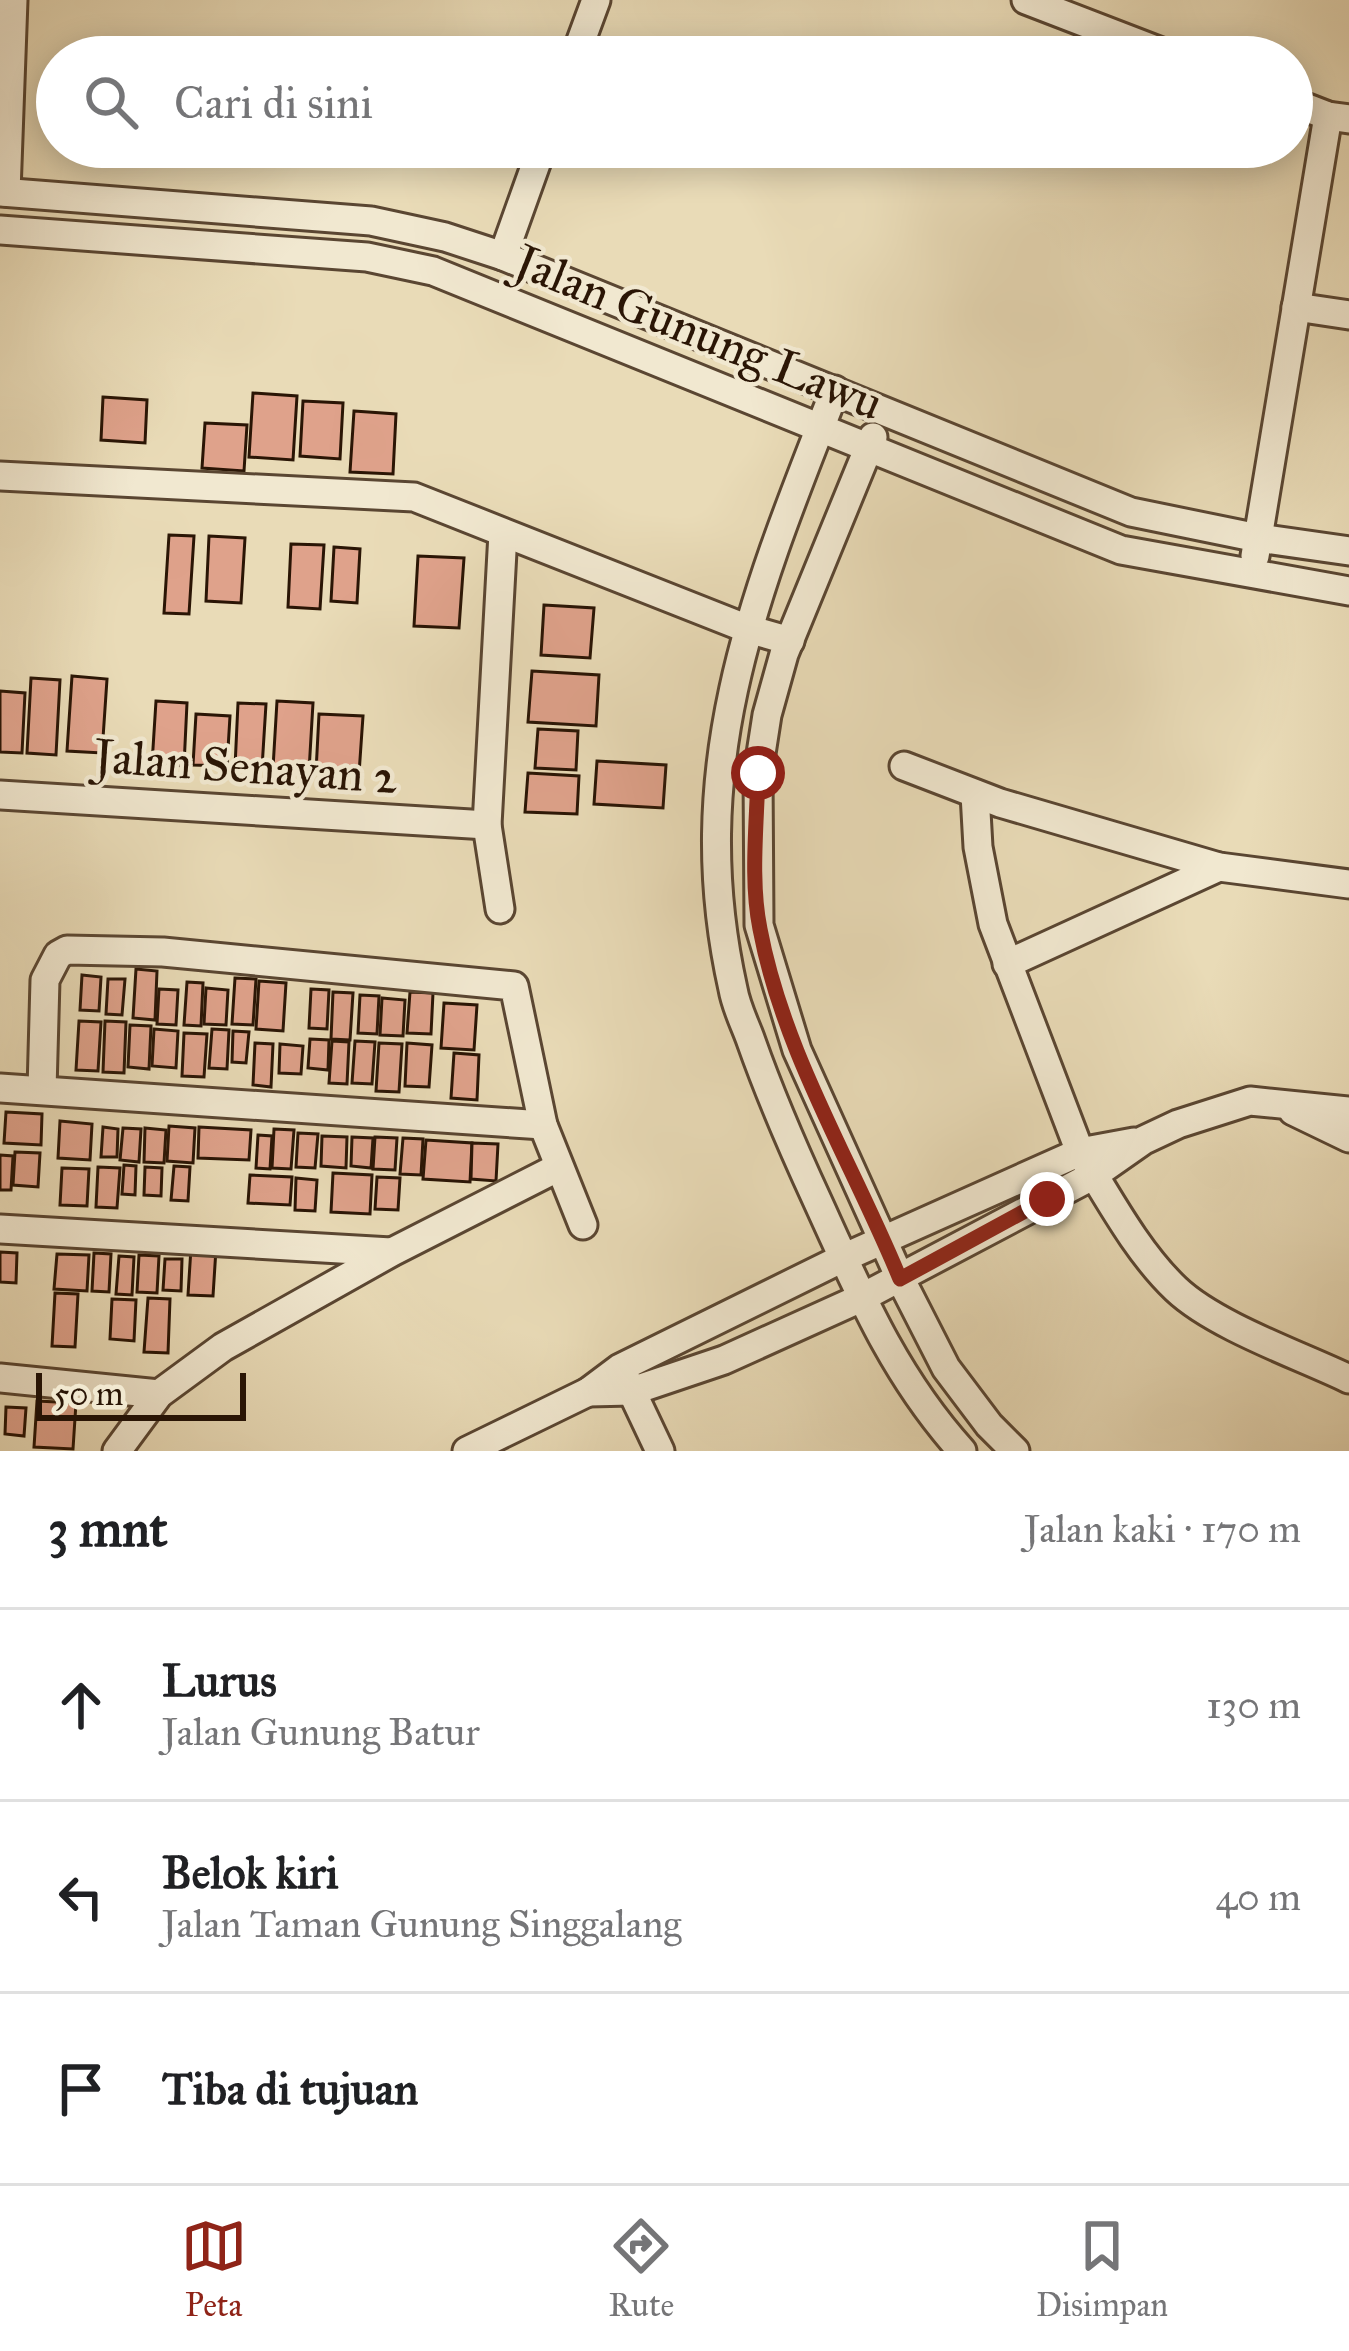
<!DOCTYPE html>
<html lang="id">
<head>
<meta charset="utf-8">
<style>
	:root { --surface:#fff; --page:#f6f6f6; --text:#202124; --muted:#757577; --line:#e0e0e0; --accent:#8f2418 }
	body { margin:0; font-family:"IM FELL Great Primer",serif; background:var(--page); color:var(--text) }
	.scale { position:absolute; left:36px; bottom:30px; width:210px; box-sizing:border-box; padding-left:12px; border:6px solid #2a1505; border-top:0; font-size:33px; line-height:42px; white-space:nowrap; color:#2a1505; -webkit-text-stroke:9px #f1e8d0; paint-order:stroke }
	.stop { position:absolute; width:36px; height:36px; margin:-27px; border:9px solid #8f2418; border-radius:50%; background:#fff }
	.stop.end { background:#8f2418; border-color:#fff; box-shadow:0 3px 12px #0008 }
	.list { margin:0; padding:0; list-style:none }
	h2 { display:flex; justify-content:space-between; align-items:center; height:156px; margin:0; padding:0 48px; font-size:51px }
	h2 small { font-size:39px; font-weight:400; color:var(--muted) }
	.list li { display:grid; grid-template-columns:78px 1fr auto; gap:36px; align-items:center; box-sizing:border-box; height:192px; padding:0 48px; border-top:3px solid var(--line) }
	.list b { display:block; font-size:45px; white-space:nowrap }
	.list p { margin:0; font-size:39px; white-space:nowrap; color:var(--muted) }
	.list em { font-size:39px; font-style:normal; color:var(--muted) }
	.icon { flex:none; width:66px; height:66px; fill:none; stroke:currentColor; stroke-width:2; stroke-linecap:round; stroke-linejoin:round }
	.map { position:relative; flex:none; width:1349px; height:1451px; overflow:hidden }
	.search { position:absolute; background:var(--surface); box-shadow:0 6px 30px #0003; left:36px; right:36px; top:36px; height:132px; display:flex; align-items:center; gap:30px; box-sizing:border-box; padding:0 42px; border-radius:66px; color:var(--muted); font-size:45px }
	.sheet { height:732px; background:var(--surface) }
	nav { display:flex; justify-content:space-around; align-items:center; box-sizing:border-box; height:168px; border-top:3px solid var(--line); background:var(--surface); font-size:33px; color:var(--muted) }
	nav a { display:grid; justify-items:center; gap:6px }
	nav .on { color:var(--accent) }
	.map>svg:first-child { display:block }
	.building { fill:#dfa28b; stroke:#2a1505; stroke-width:3 }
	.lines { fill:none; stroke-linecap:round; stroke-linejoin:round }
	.street-casing { stroke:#5a4632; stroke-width:33 }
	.street { stroke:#f1e8d0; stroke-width:27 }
	.route { stroke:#8f2418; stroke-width:15 }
	.labels { text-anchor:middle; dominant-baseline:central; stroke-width:9; stroke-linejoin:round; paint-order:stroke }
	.street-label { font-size:48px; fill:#2a1505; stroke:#f1e8d0 }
</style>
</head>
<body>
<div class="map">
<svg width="1349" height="1451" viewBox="0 0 1349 1451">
	<rect width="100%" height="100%" fill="#e9dbb7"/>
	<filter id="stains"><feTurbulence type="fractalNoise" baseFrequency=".00167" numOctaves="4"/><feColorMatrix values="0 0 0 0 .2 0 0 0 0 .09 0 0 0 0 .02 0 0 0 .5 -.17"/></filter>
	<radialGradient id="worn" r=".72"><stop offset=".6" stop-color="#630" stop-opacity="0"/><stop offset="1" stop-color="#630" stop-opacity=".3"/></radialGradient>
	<g class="building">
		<path d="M253 393 297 396 293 460 249 457Z"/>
		<path d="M103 397 147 400 145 443 101 440Z"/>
		<path d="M303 401 343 403 340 459 300 456Z"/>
		<path d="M354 411 396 414 393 474 350 472Z"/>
		<path d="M205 423 247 425 244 471 202 468Z"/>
		<path d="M169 535 194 536 189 614 164 613Z"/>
		<path d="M209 536 245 538 241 603 206 601Z"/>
		<path d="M291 544 324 545 320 609 288 607Z"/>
		<path d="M334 547 360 549 357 603 331 601Z"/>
		<path d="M418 556 464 558 459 628 414 626Z"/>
		<path d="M544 605 594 608 590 658 541 655Z"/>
		<path d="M532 671 599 675 596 726 528 722Z"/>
		<path d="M72 676 107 679 102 753 67 751Z"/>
		<path d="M31 678 60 680 56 755 27 753Z"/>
		<path d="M0 691 25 693 22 753 0 752Z"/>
		<path d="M156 701 187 703 184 766 152 764Z"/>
		<path d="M277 701 313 703 309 771 273 768Z"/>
		<path d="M238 703 266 704 262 768 235 767Z"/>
		<path d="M196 714 230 716 227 766 193 765Z"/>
		<path d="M319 714 363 716 359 774 316 772Z"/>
		<path d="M538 729 578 731 576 770 535 768Z"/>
		<path d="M597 761 666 765 663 808 594 804Z"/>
		<path d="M528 773 579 776 577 814 525 812Z"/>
		<path d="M136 969 157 971 155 1020 133 1018Z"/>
		<path d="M82 975 101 977 99 1011 80 1010Z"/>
		<path d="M235 978 256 979 253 1025 232 1024Z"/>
		<path d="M108 979H125L122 1015 106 1014Z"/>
		<path d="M259 981 286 983 283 1031 256 1029Z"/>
		<path d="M187 982 203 983 201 1026 184 1025Z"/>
		<path d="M206 988 228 990 226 1025 204 1024Z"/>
		<path d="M159 989 178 990 176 1025 157 1024Z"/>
		<path d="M311 989 329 990 327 1029 309 1028Z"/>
		<path d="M333 992 353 993 350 1040 331 1039Z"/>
		<path d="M410 992 433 993 431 1034 407 1033Z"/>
		<path d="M360 995 379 996 377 1034 358 1033Z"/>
		<path d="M382 998 405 1000 403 1036 380 1035Z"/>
		<path d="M444 1003 477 1005 474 1050 441 1048Z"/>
		<path d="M79 1021 101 1022 98 1071 76 1070Z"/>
		<path d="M105 1021 126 1022 124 1073 103 1072Z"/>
		<path d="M130 1025 151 1026 149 1069 128 1067Z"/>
		<path d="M154 1029 178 1031 176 1068 152 1066Z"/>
		<path d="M212 1029 229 1030 227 1069 209 1068Z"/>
		<path d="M233 1031 249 1032 246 1063 232 1062Z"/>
		<path d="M184 1033 207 1034 204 1077 182 1076Z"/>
		<path d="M310 1039 329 1040 328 1070 308 1068Z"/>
		<path d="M332 1041 349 1042 347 1084 329 1083Z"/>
		<path d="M355 1041 375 1042 372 1084 352 1083Z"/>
		<path d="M255 1043 273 1044 271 1087 253 1085Z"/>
		<path d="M379 1043 402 1044 399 1092 376 1091Z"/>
		<path d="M407 1043 432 1045 429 1087 405 1086Z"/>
		<path d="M280 1044 303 1046 301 1074 279 1073Z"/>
		<path d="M454 1053 479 1055 477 1100 451 1098Z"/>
		<path d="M6 1112 42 1114 41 1145 4 1143Z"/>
		<path d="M60 1121 92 1124 90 1160 58 1158Z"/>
		<path d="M169 1126 195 1128 193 1163 167 1161Z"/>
		<path d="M103 1127 118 1129 117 1157H101Z"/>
		<path d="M199 1127 251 1130 249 1160 198 1158Z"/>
		<path d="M123 1128 141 1129 139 1162 120 1160Z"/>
		<path d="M145 1128 166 1130 164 1163 144 1162Z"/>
		<path d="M274 1129 294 1130 291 1169 272 1168Z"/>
		<path d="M298 1133 318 1134 315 1168 296 1167Z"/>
		<path d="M258 1135 272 1136 270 1169 256 1168Z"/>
		<path d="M322 1136 347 1137 346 1168 321 1166Z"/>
		<path d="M352 1137 373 1138 371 1168 351 1166Z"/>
		<path d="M375 1137 397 1138 395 1170 373 1169Z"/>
		<path d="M403 1138 423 1139 421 1175 400 1174Z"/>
		<path d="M426 1140 472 1143 470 1182 423 1179Z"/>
		<path d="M472 1143 498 1144 496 1181 471 1179Z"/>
		<path d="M15 1152 40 1153 38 1187 13 1185Z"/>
		<path d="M0 1155 13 1156 11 1190H0Z"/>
		<path d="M124 1165 136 1166 135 1195 122 1194Z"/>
		<path d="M174 1166 190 1167 188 1201 171 1200Z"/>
		<path d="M98 1167 120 1168 117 1208 96 1207Z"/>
		<path d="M145 1167 162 1168 161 1196 144 1195Z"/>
		<path d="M62 1168 89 1169 87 1206 60 1205Z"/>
		<path d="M333 1173 372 1175 370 1214 331 1212Z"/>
		<path d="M250 1175 292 1177 290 1205 248 1203Z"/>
		<path d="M377 1177 400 1178 398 1210 375 1209Z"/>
		<path d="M296 1178 317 1180 315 1211 295 1210Z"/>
		<path d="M191 1248 216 1249 213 1296 188 1295Z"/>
		<path d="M0 1252 17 1253 16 1283 0 1282Z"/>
		<path d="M94 1253 111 1254 109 1292 92 1291Z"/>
		<path d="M57 1254 89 1255 87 1291 54 1289Z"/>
		<path d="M139 1255 159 1256 157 1293 137 1292Z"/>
		<path d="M119 1256 134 1257 132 1295 116 1294Z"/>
		<path d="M165 1259H182L181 1291 163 1290Z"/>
		<path d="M55 1293 78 1294 75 1347 52 1346Z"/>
		<path d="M148 1298 170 1299 168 1353 144 1352Z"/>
		<path d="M112 1299 136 1300 134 1341 110 1339Z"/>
		<path d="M37 1401 76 1403 73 1449 34 1447Z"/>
		<path d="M6 1407 26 1408 24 1436 5 1434Z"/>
	</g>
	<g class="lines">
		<defs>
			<g id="street">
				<path d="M1026 0 1174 57"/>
				<path d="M575 57 596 0"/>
				<path d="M1292 102 1328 116 1349 119"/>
				<path d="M0 192 371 221 445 237 503 256 1131 512 1258 538 1349 551"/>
				<path d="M6 192 13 0"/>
				<path d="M0 230 367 257 433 271 1121 550 1349 591"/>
				<path d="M503 256 542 147"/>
				<path d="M1296 307 1349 315"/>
				<path d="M835 390C755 593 683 766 733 989 736 1007 745 1024 751 1041 770 1095 793 1148 817 1200 859 1292 894 1376 962 1451"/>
				<path d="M873 437 784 654 767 715 758 773 759 925 797 1050 900 1278 946 1368 989 1425 1015 1451"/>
				<path d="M0 476 414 497 748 629 790 641"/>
				<path d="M1255 556 1328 116"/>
				<path d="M904 766 1000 803 1219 867 1349 884"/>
				<path d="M975 794 978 847 993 924 1080 1152C1108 1197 1137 1252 1176 1289 1215 1326 1299 1355 1349 1379"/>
				<path d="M0 795 487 825"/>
				<path d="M500 909 487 825 503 533"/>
				<path d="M1007 964 1219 867"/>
				<path d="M0 1088 543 1125"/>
				<path d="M42 1090 45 980 58 955 67 950 163 952 514 986 543 1125 583 1225"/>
				<path d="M1293 1111 1349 1138"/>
				<path d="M0 1229 391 1252"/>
				<path d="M625 1377 660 1451"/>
				<path d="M0 1378 159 1394"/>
				<path d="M588 1392 632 1391 724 1360 861 1298 1094 1175 1144 1140 1178 1124 1250 1101 1349 1111"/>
				<path d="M117 1451 159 1394 223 1347 392 1252 557 1168"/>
				<path d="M467 1451 588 1392 620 1368 843 1258 1080 1152 1134 1142"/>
			</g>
		</defs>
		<use href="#street" class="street-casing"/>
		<use href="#street" class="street"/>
	</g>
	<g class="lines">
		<path class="route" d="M758 773C757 823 750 880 760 929 783 1052 853 1164 900 1279L1047 1199"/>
	</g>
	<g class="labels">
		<g class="street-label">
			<text transform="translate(699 332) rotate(22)">Jalan Gunung Lawu</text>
			<text transform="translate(246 766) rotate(4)">Jalan Senayan 2</text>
		</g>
	</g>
	<rect width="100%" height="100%" filter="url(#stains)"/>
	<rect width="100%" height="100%" fill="url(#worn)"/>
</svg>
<div class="scale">50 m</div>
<div class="stop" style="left:758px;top:773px"></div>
<div class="stop end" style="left:1047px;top:1199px"></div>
<div class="search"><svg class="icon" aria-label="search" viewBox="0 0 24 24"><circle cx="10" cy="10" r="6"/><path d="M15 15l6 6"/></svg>Cari di sini</div>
</div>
<section class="sheet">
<h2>3 mnt<small>Jalan kaki · 170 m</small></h2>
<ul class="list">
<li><svg class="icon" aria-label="ahead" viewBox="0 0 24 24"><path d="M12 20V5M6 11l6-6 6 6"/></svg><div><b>Lurus</b><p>Jalan Gunung Batur</p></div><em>130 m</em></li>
<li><svg class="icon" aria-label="left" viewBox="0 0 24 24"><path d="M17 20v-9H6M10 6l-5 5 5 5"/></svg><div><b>Belok kiri</b><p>Jalan Taman Gunung Singgalang</p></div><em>40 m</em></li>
<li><svg class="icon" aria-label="arrive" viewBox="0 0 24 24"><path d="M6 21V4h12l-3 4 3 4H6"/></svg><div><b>Tiba di tujuan</b></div></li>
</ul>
</section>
<nav>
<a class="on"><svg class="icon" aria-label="map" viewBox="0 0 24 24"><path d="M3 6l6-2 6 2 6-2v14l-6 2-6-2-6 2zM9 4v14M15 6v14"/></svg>Peta</a>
<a><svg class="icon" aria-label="directions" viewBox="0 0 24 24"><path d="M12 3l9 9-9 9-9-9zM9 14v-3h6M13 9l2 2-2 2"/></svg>Rute</a>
<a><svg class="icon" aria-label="saved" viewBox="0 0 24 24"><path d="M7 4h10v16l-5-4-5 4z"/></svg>Disimpan</a>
</nav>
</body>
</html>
